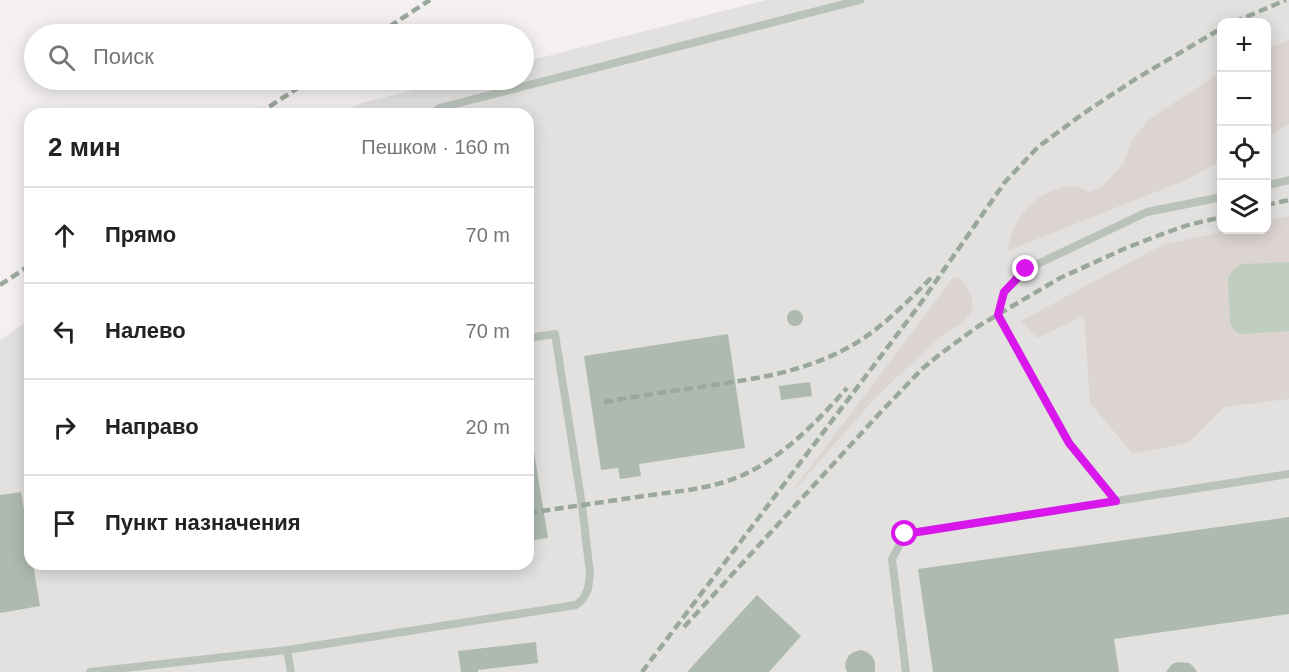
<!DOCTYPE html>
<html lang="ru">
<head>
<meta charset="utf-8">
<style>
	:root { --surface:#fff; --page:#f2f2f2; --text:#222; --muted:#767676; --line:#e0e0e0 }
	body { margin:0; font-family:Helvetica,sans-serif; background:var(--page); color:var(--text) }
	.controls { position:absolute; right:18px; top:18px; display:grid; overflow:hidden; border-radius:12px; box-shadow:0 3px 15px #0003 }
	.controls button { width:54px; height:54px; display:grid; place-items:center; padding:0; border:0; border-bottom:2px solid var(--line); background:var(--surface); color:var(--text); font:30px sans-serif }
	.stop { position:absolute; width:18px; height:18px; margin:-14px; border:4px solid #d917ed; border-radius:50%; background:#fff }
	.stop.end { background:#d917ed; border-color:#fff; box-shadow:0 2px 6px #0008 }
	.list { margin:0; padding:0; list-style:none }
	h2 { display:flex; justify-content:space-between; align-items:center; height:78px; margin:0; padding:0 24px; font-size:26px }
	h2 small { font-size:20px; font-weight:400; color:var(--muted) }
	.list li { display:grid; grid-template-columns:39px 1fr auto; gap:18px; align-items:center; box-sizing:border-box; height:96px; padding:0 24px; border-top:2px solid var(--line) }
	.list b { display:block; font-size:22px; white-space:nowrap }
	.list em { font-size:20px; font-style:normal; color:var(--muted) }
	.icon { flex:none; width:33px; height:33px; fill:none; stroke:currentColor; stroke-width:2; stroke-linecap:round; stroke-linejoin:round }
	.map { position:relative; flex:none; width:1289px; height:672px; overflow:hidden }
	.search { position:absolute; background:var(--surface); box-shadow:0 3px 15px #0003; left:24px; top:24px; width:510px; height:66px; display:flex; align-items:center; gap:15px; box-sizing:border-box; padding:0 21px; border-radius:33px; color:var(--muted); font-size:22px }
	.panel { position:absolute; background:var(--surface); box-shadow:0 3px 15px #0003; left:24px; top:108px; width:510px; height:462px; border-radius:18px }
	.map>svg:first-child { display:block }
	.built { fill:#e2e1df; fill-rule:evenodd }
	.green { fill:#dcd4d0 }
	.water { fill:#bfcebf }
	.building { fill:#aebaaf }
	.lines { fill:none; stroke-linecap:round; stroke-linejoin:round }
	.lane { stroke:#bac3bb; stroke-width:8 }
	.rail { stroke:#99a89b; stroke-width:4.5; stroke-dasharray:9 4.5; stroke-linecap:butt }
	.route { stroke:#d917ed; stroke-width:8 }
</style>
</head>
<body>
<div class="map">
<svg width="1289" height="672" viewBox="0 0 1289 672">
	<rect width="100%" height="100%" fill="#f4f0f1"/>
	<path class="built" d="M766 0H1289V672H0V340L30 319V564H528V114H342L361 103 454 80H524V62ZM1222 22H1266V230H1222Z"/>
	<g class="green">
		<path d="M1289 40V124L1267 136V49Z"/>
		<path d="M1221 72V161L1186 180 1007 251C1013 221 1028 198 1058 189 1062 188 1068 185 1072 186 1078 186 1085 190 1090 192L1103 186 1124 163 1131 142 1148 120Z"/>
		<path d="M1289 216V399L1224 407 1188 443 1133 454 1090 403 1084 316 1037 338 1021 321 1162 245 1229 230H1266L1267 221Z"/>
		<path d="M958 277 964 283 971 296 973 307 970 314 964 321 939 338 877 396 787 498 953 278Z"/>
	</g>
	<path class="water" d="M1289 262V331L1241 334 1234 331 1230 323 1228 278 1233 270 1242 264Z"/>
	<g class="building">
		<circle cx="795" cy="318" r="8"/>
		<path d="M728 334 745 448 639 464 641 476 620 479 618 468 601 470 584 356Z"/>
		<path d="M810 382 812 396 781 400 779 386Z"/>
		<path d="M529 421 548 538 528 541V422Z"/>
		<path d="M21 492 30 545V564H33L40 606 0 613V495Z"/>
		<path d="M1289 517V614L1114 639 1119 672H933L918 569Z"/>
		<path d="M358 564H379V565L359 568Z"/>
		<path d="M757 595 801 636 769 672H687Z"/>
		<path d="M536 642 538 663 478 670V672H461L458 651Z"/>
		<path d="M861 650 867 652 872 656 875 662V672H847L845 667 846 661 849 655 854 652Z"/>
		<path d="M1178 662 1189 663 1193 666 1197 672H1166L1172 664Z"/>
	</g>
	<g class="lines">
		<g class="lane">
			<path d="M434 114 439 108 860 0"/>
			<path d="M1266 186 1289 180"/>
			<path d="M1116 501 1069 443 998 315 1004 292 1027 269 1147 212 1222 197"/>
			<path d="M287 650 576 605 583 599 588 589 590 574 582 505 555 334 528 338"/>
			<path d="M90 672 287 650 291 672"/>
			<path d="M906 672 892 559 905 534 1289 474"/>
		</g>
		<g class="rail">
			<path d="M1234 22 1286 0"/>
			<path d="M378 34 430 0"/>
			<path d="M258 114 310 80"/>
			<path d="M1266 205 1289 200"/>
			<path d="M0 285 30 265"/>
			<path d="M604 402C638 396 673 391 707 386 760 378 804 372 851 346 881 329 906 303 931 278"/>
			<path d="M528 513C569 507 610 501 651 495 681 491 713 488 741 476 783 457 817 422 847 388"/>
			<path d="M684 627 879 414 922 369 939 355 977 327 1060 278 1126 248 1157 236 1188 225 1222 217"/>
			<path d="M642 672 918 307 1005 182 1038 147 1084 113 1137 78 1222 28"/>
		</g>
	</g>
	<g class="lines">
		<path class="route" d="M905 534 1116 501 1069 443 998 315 1004 292 1026 269"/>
	</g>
</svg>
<div class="controls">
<button>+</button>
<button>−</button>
<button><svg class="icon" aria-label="locate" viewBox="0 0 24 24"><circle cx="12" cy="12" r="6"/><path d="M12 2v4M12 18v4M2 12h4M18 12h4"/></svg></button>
<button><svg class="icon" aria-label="layers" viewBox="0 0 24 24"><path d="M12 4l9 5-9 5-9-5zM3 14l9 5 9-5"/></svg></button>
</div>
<div class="stop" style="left:905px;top:534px"></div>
<div class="stop end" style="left:1026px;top:269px"></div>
<div class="search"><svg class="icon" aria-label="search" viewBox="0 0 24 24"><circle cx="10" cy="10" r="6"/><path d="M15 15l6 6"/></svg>Поиск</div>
<section class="panel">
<h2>2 мин<small>Пешком · 160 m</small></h2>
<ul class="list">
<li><svg class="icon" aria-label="ahead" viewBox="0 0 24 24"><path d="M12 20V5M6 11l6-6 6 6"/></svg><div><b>Прямо</b></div><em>70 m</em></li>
<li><svg class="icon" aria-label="left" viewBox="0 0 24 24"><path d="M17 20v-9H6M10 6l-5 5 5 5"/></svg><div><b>Налево</b></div><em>70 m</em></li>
<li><svg class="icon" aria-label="right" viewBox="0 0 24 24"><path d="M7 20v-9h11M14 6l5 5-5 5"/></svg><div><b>Направо</b></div><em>20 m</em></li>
<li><svg class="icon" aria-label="arrive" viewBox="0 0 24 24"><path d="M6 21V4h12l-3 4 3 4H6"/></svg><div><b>Пункт назначения</b></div></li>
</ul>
</section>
</div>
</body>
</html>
